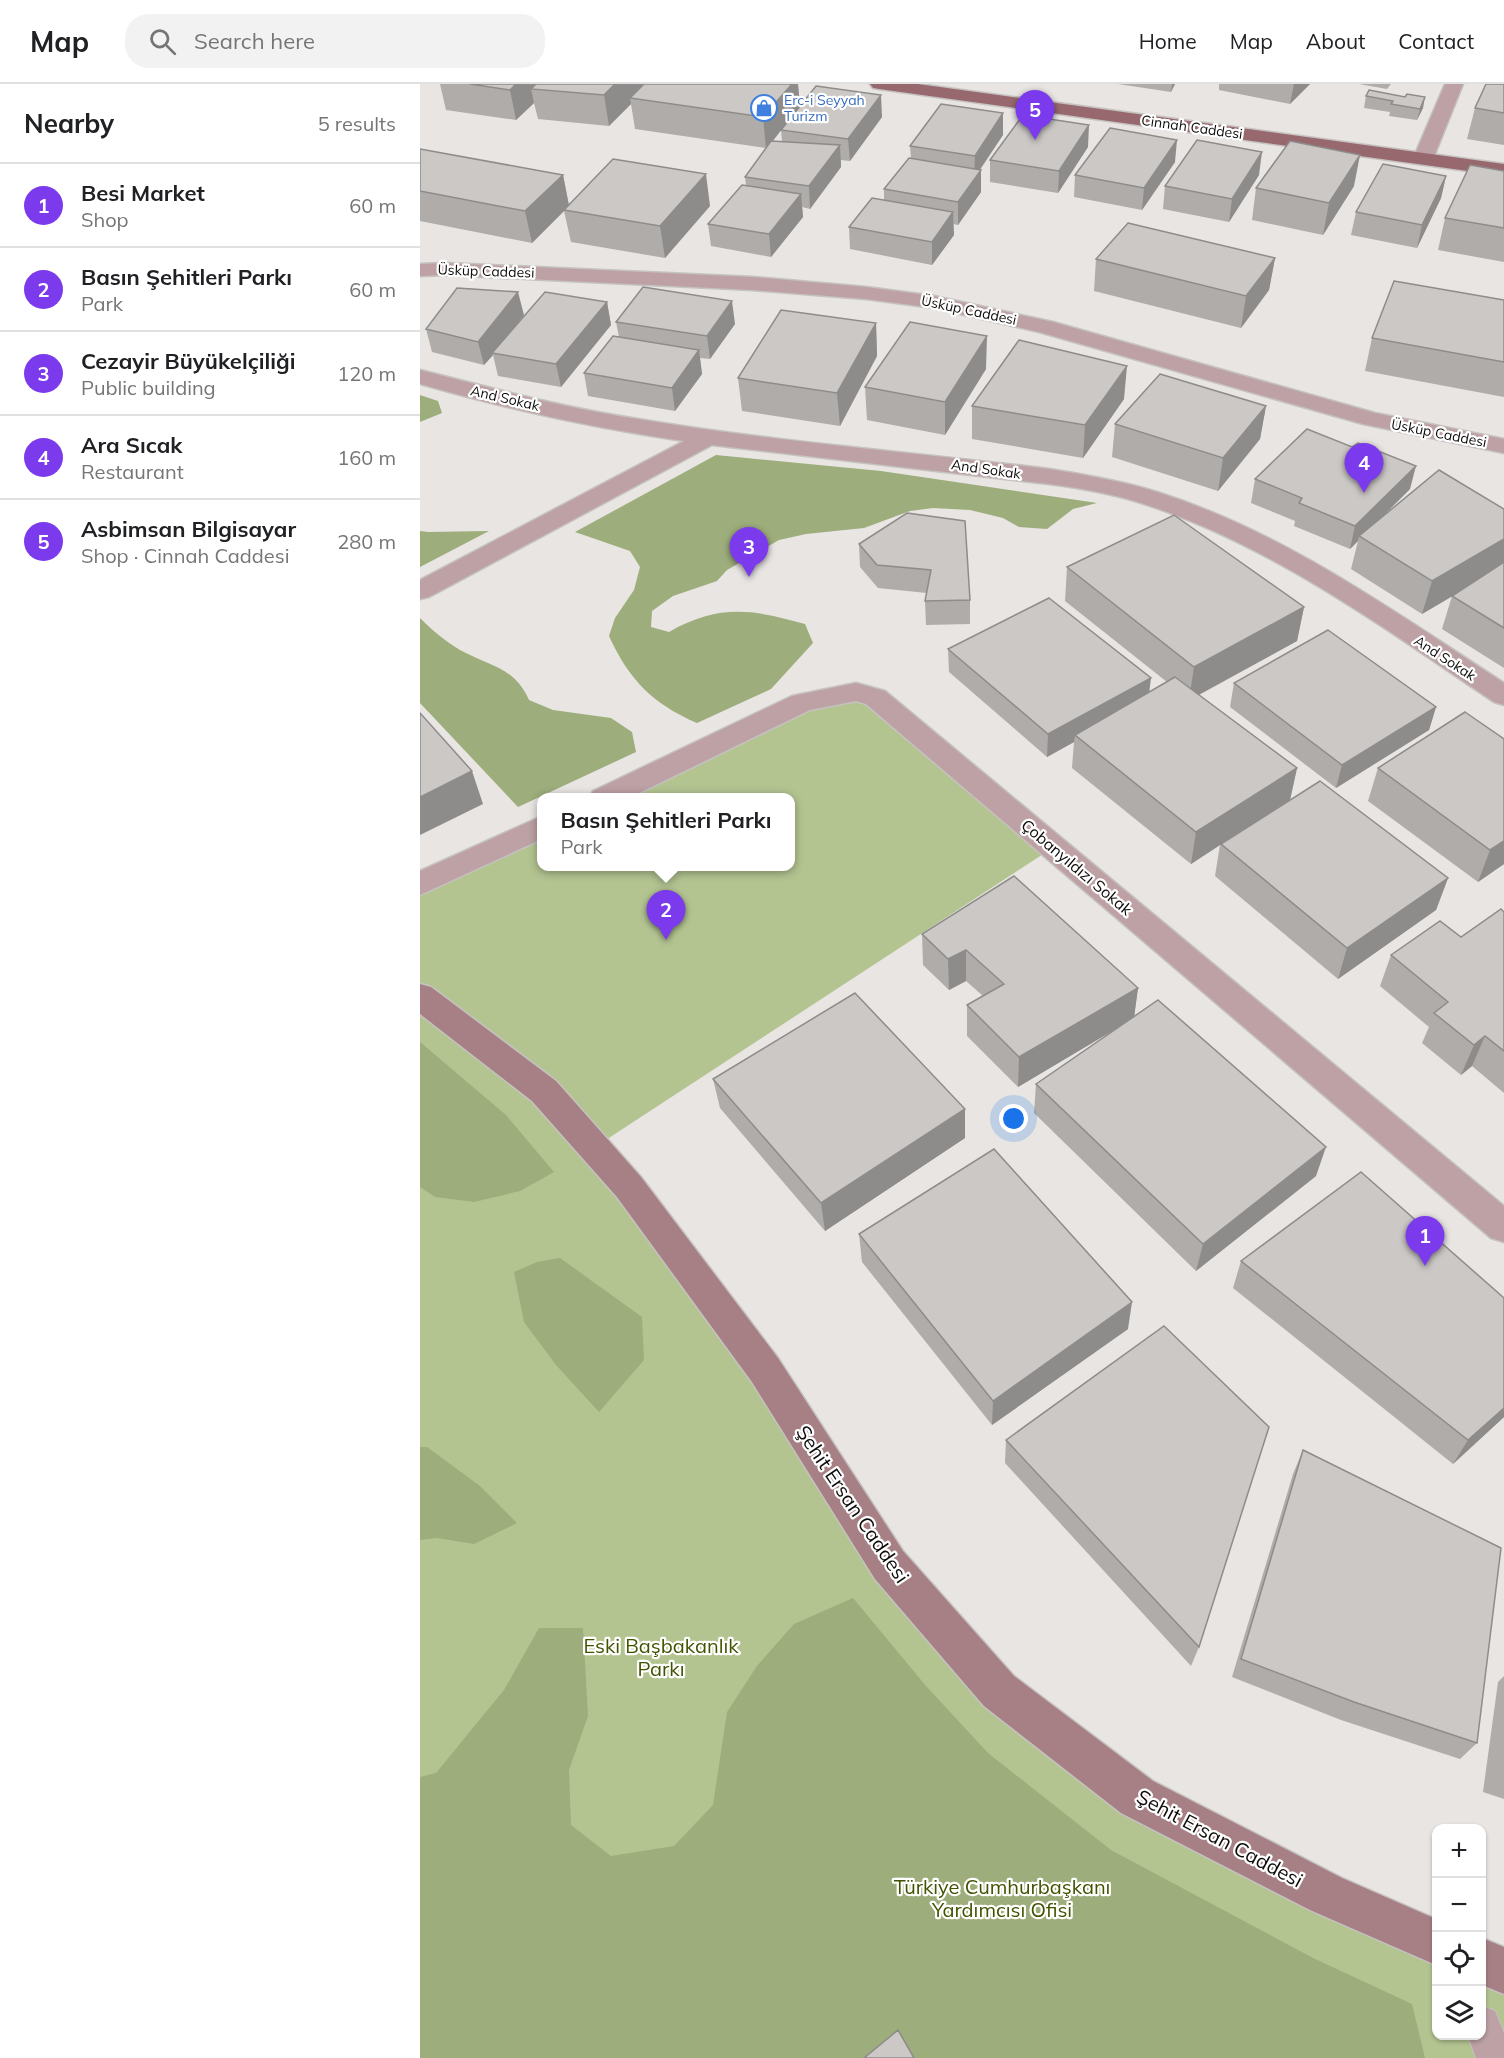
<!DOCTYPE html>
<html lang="en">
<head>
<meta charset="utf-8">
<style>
	:root { --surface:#fff; --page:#f2f2f2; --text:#202124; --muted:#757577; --line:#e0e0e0; --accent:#7c3aed }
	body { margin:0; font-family:Mulish,sans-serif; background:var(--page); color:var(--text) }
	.controls { position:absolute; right:18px; bottom:18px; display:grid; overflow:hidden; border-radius:12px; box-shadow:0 2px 4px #0004 }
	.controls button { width:54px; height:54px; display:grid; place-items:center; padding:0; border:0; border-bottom:2px solid var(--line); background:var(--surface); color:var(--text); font:30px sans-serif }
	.you { position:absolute; left:594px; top:1035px; width:21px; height:21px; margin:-15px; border:4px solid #fff; border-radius:50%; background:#1a73e8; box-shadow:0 0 0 9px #1a73e833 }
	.badge { display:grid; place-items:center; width:39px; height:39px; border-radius:50%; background:var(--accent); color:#fff; font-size:20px; font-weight:700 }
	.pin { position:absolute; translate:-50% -50px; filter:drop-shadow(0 2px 3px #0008) }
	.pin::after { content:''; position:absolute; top:32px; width:21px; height:18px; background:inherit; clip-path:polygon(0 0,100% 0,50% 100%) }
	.popup { position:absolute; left:117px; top:709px; width:258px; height:78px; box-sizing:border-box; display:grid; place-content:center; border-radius:12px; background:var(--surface); filter:drop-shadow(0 2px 4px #0005); font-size:20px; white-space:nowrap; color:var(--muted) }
	.popup b { font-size:22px; color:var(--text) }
	.popup::after { content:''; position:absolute; left:50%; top:100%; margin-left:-12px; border:12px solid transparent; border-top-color:var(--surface) }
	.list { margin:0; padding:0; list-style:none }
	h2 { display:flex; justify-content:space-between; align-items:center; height:78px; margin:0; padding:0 24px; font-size:26px }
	h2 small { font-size:20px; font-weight:400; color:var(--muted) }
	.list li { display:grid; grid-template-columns:39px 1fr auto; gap:18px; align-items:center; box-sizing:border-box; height:84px; padding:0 24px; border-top:2px solid var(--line) }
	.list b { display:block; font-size:22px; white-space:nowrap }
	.list p { margin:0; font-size:20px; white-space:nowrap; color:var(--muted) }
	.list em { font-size:20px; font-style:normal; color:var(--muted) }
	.icon { flex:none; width:33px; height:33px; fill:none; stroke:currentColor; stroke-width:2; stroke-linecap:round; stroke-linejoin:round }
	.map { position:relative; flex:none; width:1084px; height:1974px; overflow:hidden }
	header { display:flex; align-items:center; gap:36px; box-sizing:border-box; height:84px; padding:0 30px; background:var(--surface); border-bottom:2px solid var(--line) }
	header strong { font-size:28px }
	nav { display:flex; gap:33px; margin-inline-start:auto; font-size:21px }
	.search { width:420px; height:54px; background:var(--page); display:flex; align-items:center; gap:15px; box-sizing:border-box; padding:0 21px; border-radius:24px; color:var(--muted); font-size:22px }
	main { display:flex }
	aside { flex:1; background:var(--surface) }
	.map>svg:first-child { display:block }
	.green { fill:#b3c491 }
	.forest { fill:#9dad7b }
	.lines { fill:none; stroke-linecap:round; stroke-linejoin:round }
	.lane-casing { stroke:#c5c2c0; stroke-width:2 }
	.street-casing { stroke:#c5c2c0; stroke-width:3 }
	.secondary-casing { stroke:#c5c2c0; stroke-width:3 }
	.primary-casing { stroke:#c5c2c0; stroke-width:3 }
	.lane { fill:#bda1a4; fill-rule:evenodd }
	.street { fill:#bda1a4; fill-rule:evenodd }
	.secondary { fill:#a78085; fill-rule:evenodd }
	.primary { fill:#97686e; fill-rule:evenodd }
	.wall { fill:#afacaa; fill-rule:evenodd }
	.shaded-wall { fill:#8e8c8b }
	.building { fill:#cbc8c6; stroke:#8e8c8b; stroke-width:1.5 }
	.labels { text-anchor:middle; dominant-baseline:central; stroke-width:4.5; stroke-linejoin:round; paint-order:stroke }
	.far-shop-label { font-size:14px; fill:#366cbe; stroke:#fff; text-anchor:start }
	.far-street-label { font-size:14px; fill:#0d0c0b; stroke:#fff }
	.street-label { font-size:16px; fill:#0d0c0b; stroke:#fff }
	.near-street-label { font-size:20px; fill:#0d0c0b; stroke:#fff }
	.near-park-label { font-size:20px; fill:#425300; stroke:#fff }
</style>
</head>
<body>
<header>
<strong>Map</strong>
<div class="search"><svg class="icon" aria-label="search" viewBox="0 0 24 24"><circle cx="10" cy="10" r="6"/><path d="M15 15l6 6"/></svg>Search here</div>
<nav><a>Home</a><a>Map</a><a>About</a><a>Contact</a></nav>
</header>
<main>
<aside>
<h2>Nearby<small>5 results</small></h2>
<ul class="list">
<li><span class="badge">1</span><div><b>Besi Market</b><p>Shop</p></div><em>60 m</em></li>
<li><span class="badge">2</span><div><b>Basın Şehitleri Parkı</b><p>Park</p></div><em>60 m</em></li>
<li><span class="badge">3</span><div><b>Cezayir Büyükelçiliği</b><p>Public building</p></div><em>120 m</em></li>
<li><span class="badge">4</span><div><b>Ara Sıcak</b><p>Restaurant</p></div><em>160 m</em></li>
<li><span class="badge">5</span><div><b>Asbimsan Bilgisayar</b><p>Shop · Cinnah Caddesi</p></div><em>280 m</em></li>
</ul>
</aside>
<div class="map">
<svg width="1084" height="1974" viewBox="0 0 1084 1974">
	<rect width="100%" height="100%" fill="#e8e5e3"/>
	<path class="green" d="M436 608 634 763 175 1063 579 1607 906 1810 1016 1858V1952H1062V1877L1084 1887V1974H0V800L121 742 122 782H370V714L183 713 382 619Z"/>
	<g class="forest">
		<path d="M0 311 18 317 22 329 0 338Z"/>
		<path d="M296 371 461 387 677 419 653 425 627 445 599 443 583 434 550 426 513 424 490 427 444 444 386 450 359 456 307 486 297 497 253 512 232 527 231 543 249 548C298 520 332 525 385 540L393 559 351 605 277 639C233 620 209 596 189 552L195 534 214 506 220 483 210 467 155 448Z"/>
		<path d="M0 447 8 448 69 447 0 483Z"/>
		<path d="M0 534C13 547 25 557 40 566 69 582 95 583 109 616L133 626 191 634 212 648 216 668 98 723 0 619Z"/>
		<path d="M0 958 86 1031 134 1088 100 1107 54 1118 15 1113 0 1103Z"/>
		<path d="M140 1174 222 1233 224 1276 179 1328 136 1281 104 1238 94 1188 117 1178Z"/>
		<path d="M0 1363H7L60 1402 97 1439 54 1460 17 1454 0 1456Z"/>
		<path d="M433 1514 506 1602 568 1669 691 1766 893 1874 992 1920 1005 1974H0V1693L16 1689 84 1606 119 1544H163L168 1632 149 1686 151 1741 191 1772 254 1762 293 1721 307 1628 337 1582 374 1540Z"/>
	</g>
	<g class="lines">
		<defs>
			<path id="lane" d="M1062 1922 1075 1927 1084 1949V1974H1056L1048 1952H1062Z"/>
			<g id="street">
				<path d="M1025 0H1043L1013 75 1010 79H996L993 75Z"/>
				<path d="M25 179 333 193 446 203 514 212 633 238 955 329 1084 355V369L943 340 619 248 514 224 446 215 333 206 25 191 0 192V180Z"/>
				<path d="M0 286C72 304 144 324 218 335 354 358 492 368 629 385 665 391 702 397 737 408 864 448 973 527 1084 599V621L1074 618C962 543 849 459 718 418 689 409 659 404 629 400L292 361 9 513 0 515V496L264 357C175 344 87 325 0 300Z"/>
				<path d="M436 599 465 607 1084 1122V1158L1071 1154 446 620 436 617 390 626 209 714H169L173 707 372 612Z"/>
				<path d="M122 732V755L0 811V787Z"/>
			</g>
			<g id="secondary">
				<path d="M0 900 11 903 136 997 221 1093 358 1274 483 1467 594 1592 733 1697 922 1794 1016 1835V1881L890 1826 701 1729 564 1622 455 1495 332 1298 197 1113 112 1017 0 930Z"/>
				<path d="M1062 1854 1084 1863V1910L1062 1901Z"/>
			</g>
			<path id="primary" d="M450 0H498L1084 80V92L459 5 453 4Z"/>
		</defs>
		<use href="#lane" class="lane-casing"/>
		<use href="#street" class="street-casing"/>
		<use href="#secondary" class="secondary-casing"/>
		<use href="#primary" class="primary-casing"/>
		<use href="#lane" class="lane"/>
		<use href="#street" class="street"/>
		<use href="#secondary" class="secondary"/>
		<use href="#primary" class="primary"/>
	</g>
	<g class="wall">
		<path d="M20 0H378L380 22 462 33 430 77 421 76V83L390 125 382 123 383 133 351 173 291 162 288 140 326 101 325 93 346 64 215 45 211 20 189 42 118 35 114 19 96 36 26 26ZM361 46 362 57H353Z"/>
		<path d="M698 0H755L751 8Z"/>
		<path d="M799 0H890L870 20 799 6Z"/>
		<path d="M939 0H971L967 5Z"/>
		<path d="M1084 0V61L1047 55 1055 24Z"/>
		<path d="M949 6 1003 24 997 36 969 32 970 28 944 24 946 12Z"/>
		<path d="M583 29V51L560 86 561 108 538 141 533 140 534 151 512 181 430 165 429 143 464 116V105L491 74 490 62Z"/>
		<path d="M668 63 638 109 570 98V76Z"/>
		<path d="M0 65 143 91 149 121 290 122 245 174 151 158 144 127 112 159 0 137Z"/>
		<path d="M755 78 722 126 654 113 655 91Z"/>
		<path d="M1084 87V178L1018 166 1025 134Z"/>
		<path d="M839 91 809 138 743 125 745 102Z"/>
		<path d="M1026 92 1021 114 997 164 931 151 936 128Z"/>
		<path d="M934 102 903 151 832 136 836 104Z"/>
		<path d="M855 174 849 206 821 244 674 207 676 175Z"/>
		<path d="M1084 216V313L945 287 952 254Z"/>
		<path d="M187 218 191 241 141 303 78 292 73 271 64 281 12 268 6 245 104 231 88 250Z"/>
		<path d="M196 238 315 240 290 275 280 274 282 290 255 327 168 312 164 289 199 253Z"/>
		<path d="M456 239 457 272 420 342 322 327 318 294Z"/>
		<path d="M566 285 525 351 447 336 445 303Z"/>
		<path d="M704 315 663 374 552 355V322Z"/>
		<path d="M846 322 840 355 798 407 692 373 695 340Z"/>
		<path d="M835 395 990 405 964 431 1084 425V584L1022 545 1032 512 1002 530 931 485 938 457 930 465 874 442 875 437 831 419Z"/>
		<path d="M487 429 550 516V540L506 541 505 517 507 509 458 504 440 483 439 460Z"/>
		<path d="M647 483 884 523 877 557 779 611 877 684 870 716 1028 794 1016 826 918 895 795 792 800 761 771 780 652 684 654 658 627 673 529 588 528 565 729 608 747 598 645 517Z"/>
		<path d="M814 599 1016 623 1009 646 916 704 810 623Z"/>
		<path d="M1045 628 1084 780 1058 798 948 717 958 684Z"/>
		<path d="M1084 828V1009L1052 982 1041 991 1002 959 1009 943 960 902 971 871 1041 853Z"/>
		<path d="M502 850 718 904 714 933 896 1092 776 1187 614 1029 616 1000 699 943 598 1003 547 952V921L563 912 546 897 529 906 503 881Z"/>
		<path d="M293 995 545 1025V1054L405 1147 300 1024Z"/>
		<path d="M439 1150 708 1245 572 1341 442 1178Z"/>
		<path d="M821 1177 1084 1214V1333L1033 1380 813 1204Z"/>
		<path d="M586 1356 779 1563 771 1582 585 1379Z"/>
		<path d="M883 1366 1057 1659 1040 1675 921 1636 812 1593 873 1390Z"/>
		<path d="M1084 1592V1715L1063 1708 1078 1598Z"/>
	</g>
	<g class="shaded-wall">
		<path d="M96 0H134L111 5 114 19 96 36 90 6Z"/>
		<path d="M195 0H229L210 14 211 20 189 42 184 11Z"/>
		<path d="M372 0H378L380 23 346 65 343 33Z"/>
		<path d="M752 0H755L751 8Z"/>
		<path d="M874 0H890L870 20Z"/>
		<path d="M461 11 462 33 430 77 428 55Z"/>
		<path d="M1005 13 1003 24 997 36 1000 25Z"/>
		<path d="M583 29V51L554 94 555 72Z"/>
		<path d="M669 41 668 63 638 109 639 87Z"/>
		<path d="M757 56 755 78 722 126 724 104Z"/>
		<path d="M420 61 421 83 390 125 389 102Z"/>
		<path d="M842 68 839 91 809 138 812 115Z"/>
		<path d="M940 71 934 102 903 151 909 119Z"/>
		<path d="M561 86V108L538 141V118Z"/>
		<path d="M286 90 290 122 245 174 240 142Z"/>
		<path d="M143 91 149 122 144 126V127L112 159 105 127Z"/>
		<path d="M1026 92 1021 114 997 164 1002 141Z"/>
		<path d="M381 110 383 133 351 173 349 150Z"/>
		<path d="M533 128 534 151 512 181V158Z"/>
		<path d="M855 174 849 206 821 244 826 212Z"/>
		<path d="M98 208 104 231 74 269H72L73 271 64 281 58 258Z"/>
		<path d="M312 217 315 240 290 275 287 252Z"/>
		<path d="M187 218 191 241 141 303 136 280Z"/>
		<path d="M456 239 457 272 420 342 417 309Z"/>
		<path d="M567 252 566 285 525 351V318Z"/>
		<path d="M279 266 282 290 255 327 252 304Z"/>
		<path d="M707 282 704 315 663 374 665 341Z"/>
		<path d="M846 322 840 355 798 407 803 374Z"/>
		<path d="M996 382 990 405 942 453 939 452 938 457 930 465 935 442Z"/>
		<path d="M1084 455V482L1002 530 1012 497Z"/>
		<path d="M884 523 877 557 769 616 774 583Z"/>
		<path d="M731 594 728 618 655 651 654 658 627 673 628 650Z"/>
		<path d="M1016 623 1009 646 916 704 922 681Z"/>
		<path d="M877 684 870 716 801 760 800 761 771 780 776 748Z"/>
		<path d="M52 687 63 720 0 751V713Z"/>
		<path d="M1084 757V780L1058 798 1070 766Z"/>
		<path d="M1028 794 1016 826 918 895 927 864Z"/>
		<path d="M546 866V897L529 906 528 875Z"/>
		<path d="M718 904 714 934 598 1003 599 973Z"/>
		<path d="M1065 952 1052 982 1041 991 1054 961Z"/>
		<path d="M545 1025V1054L405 1147 401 1119Z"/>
		<path d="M906 1063 896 1092 776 1187 783 1160Z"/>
		<path d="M712 1218 708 1245 572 1341 573 1317Z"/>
		<path d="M1084 1324V1333L1033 1380 1048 1356Z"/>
	</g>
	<g class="building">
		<path d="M50 0H96L90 6Z"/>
		<path d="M116 0H195L184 11 111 5Z"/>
		<path d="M224 0H372L343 33 210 14Z"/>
		<path d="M1066 0H1084V29L1055 24Z"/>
		<path d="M396 2 461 11 428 55 361 46Z"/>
		<path d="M949 6 985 13 987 10 1005 13 1000 25 971 20 973 17 946 12Z"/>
		<path d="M521 20 583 29 555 72 490 62Z"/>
		<path d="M603 31 669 41 639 87 570 76Z"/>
		<path d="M690 44 757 56 724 104 655 91Z"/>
		<path d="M777 56 842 68 812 115 745 102Z"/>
		<path d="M351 57 420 61 389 102 325 93Z"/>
		<path d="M870 57 940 71 909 119 836 104Z"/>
		<path d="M0 65 143 91 105 127 0 107Z"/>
		<path d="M489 74 561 86 538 118 464 105Z"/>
		<path d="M193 75 286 90 240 142 144 126Z"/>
		<path d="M963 80 1026 92 1002 141 936 128Z"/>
		<path d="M1050 81 1084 87V144L1025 134Z"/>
		<path d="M322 101 381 110 349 150 288 140Z"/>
		<path d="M452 114 533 128 512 158 429 143Z"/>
		<path d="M708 139 855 174 826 212 676 175Z"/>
		<path d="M974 197 1084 216V278L952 254Z"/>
		<path d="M223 203 312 217 287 252 196 238Z"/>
		<path d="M37 204 98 208 58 258 6 245Z"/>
		<path d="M125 208 187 218 136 280 72 269Z"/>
		<path d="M361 226 456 239 417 309 318 294Z"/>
		<path d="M490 238 567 252 525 318 445 303Z"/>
		<path d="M193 252 279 266 252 304 164 289Z"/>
		<path d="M599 256 707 282 665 341 552 322Z"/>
		<path d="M740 290 846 322 803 374 695 340Z"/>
		<path d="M887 345 932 363 938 359 996 382 935 442 879 419 882 414 835 395Z"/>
		<path d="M1019 386 1084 425V455L1012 497 939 452Z"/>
		<path d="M487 429 545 437 550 516 505 517 511 486 457 481 439 460Z"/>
		<path d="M754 431 884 523 774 583 647 483Z"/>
		<path d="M1084 478V544L1032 512Z"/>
		<path d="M629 514 731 594 628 650 528 565Z"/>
		<path d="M908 546 1016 623 922 681 814 599Z"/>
		<path d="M755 593 877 684 776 748 655 651Z"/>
		<path d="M1045 628 1084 655V757L1070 766 958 684Z"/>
		<path d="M0 629 52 687 0 713Z"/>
		<path d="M900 697 1028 794 927 864 801 760Z"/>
		<path d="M594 792 718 904 599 973 547 921 584 900 546 866 528 875 502 850Z"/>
		<path d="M1081 825 1084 828V967L1065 952 1054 961 1014 929 1028 918 971 871 1020 837 1041 853Z"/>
		<path d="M435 909 545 1025 401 1119 293 995Z"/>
		<path d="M738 916 906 1063 783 1160 616 1000Z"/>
		<path d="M574 1065 712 1218 573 1317 439 1150Z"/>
		<path d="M941 1088 1084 1214V1324L1048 1356 821 1177Z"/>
		<path d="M744 1242 849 1343 779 1563 586 1356Z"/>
		<path d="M883 1366 1081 1464 1057 1659 934 1618 821 1575Z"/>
		<path d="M478 1946 494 1974H444Z"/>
	</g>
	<defs>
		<symbol id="shop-ring" viewBox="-11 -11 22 22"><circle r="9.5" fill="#fff" stroke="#3f7fe0" stroke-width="1.5"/><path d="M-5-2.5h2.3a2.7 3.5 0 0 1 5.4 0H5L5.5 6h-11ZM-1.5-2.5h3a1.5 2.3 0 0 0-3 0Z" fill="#3f7fe0"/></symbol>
	</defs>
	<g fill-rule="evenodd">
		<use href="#shop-ring" x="329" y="9" width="30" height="30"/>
	</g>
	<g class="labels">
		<g class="far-shop-label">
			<text x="364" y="16">Erc-i Seyyah<tspan x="364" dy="16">Turizm</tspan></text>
		</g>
		<g class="far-street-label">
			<text transform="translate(772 43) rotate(8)">Cinnah Caddesi</text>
			<text transform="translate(66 187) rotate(2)">Üsküp Caddesi</text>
			<text transform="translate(549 226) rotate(12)">Üsküp Caddesi</text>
			<text transform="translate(85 314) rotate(13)">And Sokak</text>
			<text transform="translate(1019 349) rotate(11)">Üsküp Caddesi</text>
			<text transform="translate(566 385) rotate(8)">And Sokak</text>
			<text transform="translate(1025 574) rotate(33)">And Sokak</text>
		</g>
		<g class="street-label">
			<text transform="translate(657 783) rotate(40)">Çobanyıldızı Sokak</text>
		</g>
		<g class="near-street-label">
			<text transform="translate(433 1420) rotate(56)">Şehit Ersan Caddesi</text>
			<text transform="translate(800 1754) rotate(28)">Şehit Ersan Caddesi</text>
		</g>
		<g class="near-park-label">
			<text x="241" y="1561">Eski Başbakanlık<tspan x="241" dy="23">Parkı</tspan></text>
			<text x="582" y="1802">Türkiye Cumhurbaşkanı<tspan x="582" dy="23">Yardımcısı Ofisi</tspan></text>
		</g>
	</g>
</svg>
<div class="controls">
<button>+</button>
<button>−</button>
<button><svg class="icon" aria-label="locate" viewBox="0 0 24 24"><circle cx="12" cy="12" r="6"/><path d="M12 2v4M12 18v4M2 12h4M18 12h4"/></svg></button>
<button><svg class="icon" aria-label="layers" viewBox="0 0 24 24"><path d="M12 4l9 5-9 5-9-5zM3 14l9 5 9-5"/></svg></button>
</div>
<div class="you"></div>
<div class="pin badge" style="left:1005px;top:1182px">1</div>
<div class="pin badge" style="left:246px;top:856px">2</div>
<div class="popup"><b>Basın Şehitleri Parkı</b>Park</div>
<div class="pin badge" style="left:329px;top:493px">3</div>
<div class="pin badge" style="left:944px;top:409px">4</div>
<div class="pin badge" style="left:615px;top:56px">5</div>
</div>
</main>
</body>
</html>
